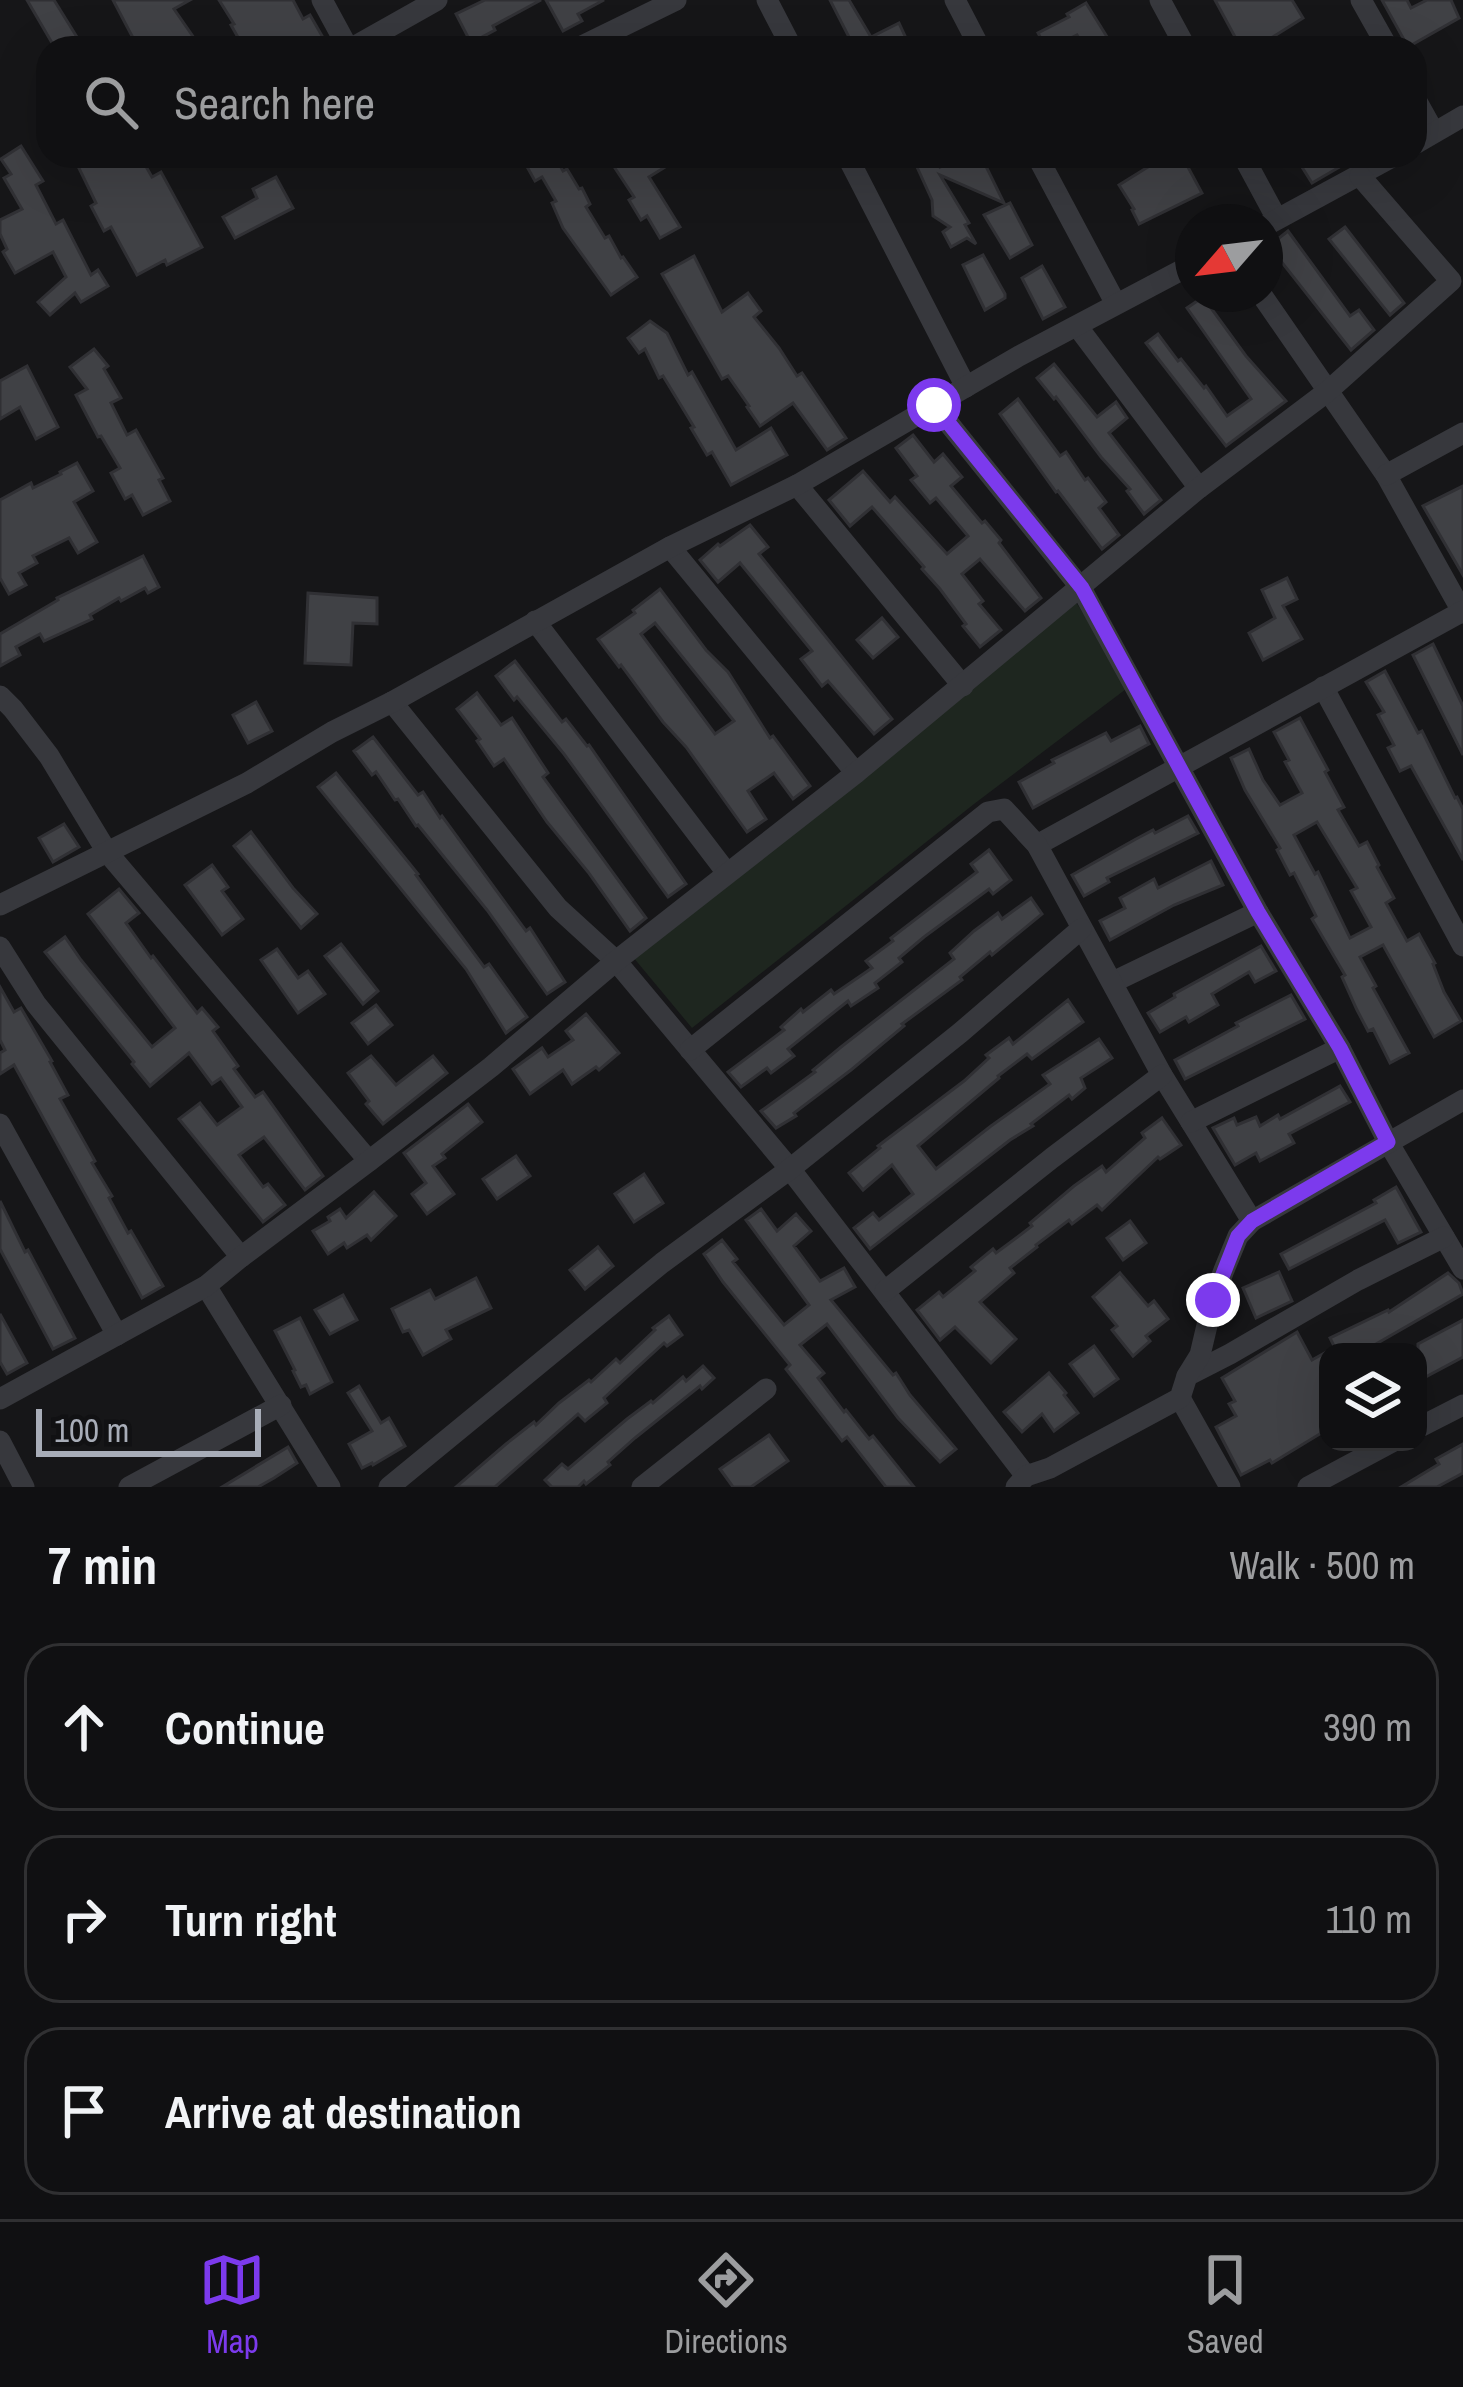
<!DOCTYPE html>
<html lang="en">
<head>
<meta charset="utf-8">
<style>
	:root { --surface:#101012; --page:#1e1e20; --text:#f1f3f6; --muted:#9c9d9f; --line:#303032; --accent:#7c3aed }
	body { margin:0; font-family:"Archivo Narrow",sans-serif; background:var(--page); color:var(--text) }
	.controls { position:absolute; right:36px; bottom:36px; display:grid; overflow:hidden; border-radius:24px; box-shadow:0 12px 48px #0002 }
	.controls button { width:108px; height:108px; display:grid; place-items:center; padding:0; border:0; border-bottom:3px solid var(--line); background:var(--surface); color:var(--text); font:60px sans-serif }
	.compass { position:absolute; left:1175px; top:204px; width:108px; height:108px; border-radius:50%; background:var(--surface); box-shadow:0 12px 48px #0002; rotate:242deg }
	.scale { position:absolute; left:36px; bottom:30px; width:225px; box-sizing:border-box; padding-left:12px; border:6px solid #a8adb8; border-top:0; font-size:33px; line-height:42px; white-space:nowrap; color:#a8adb8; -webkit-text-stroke:9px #111113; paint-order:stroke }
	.stop { position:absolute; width:36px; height:36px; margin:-27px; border:9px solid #7c3aed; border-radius:50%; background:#fff }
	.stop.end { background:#7c3aed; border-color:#fff; box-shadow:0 3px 12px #0008 }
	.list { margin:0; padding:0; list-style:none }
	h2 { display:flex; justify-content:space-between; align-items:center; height:156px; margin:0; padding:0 48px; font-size:51px }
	h2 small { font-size:39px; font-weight:400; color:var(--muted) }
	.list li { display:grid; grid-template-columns:78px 1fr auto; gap:36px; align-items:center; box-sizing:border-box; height:168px; margin:0 24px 24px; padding:0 24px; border:3px solid var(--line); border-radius:36px }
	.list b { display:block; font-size:45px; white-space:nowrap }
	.list em { font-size:39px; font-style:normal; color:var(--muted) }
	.icon { flex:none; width:66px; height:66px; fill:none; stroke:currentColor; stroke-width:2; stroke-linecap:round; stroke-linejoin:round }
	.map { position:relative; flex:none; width:1463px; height:1487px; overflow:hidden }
	.search { position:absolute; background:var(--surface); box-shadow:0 12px 48px #0002; left:36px; right:36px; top:36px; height:132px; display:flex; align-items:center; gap:30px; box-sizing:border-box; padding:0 42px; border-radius:36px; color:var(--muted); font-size:45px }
	.sheet { height:732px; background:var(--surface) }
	nav { display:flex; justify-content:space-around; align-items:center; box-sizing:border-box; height:168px; border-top:3px solid var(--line); background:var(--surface); font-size:33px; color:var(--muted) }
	nav a { display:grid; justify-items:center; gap:6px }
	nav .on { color:var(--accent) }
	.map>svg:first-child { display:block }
	.green { fill:#1e261f }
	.building { fill:#404145; stroke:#303034; stroke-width:3; fill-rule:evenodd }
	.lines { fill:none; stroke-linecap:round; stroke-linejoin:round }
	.minor { stroke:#37383d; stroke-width:21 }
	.route { stroke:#7c3aed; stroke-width:15 }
</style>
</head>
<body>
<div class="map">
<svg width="1463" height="1487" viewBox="0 0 1463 1487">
	<rect width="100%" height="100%" fill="#161618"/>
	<path class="green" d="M1070 593 1130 686 974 804 692 1028 628 951Z"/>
	<g class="building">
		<path d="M27 0H54L80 42 70 48H55Z"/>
		<path d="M113 0H190L174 9 201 48H173L168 41 155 48H115L133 38Z"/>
		<path d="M219 0H293L303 19 310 15 329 48H244L231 25 234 24Z"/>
		<path d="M485 0H541L493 26 495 30 471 43 456 14Z"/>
		<path d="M546 0H604L578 14 582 21 563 31Z"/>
		<path d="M830 0H849L871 37 899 23 906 38 886 48H848L853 45Z"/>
		<path d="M1215 0H1292L1303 18 1268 40 1270 43 1263 48H1241Z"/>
		<path d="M1382 0H1407L1411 8 1427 0H1451L1459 18 1408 47Z"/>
		<path d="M1086 3 1114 48H1085L1077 35 1051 48H1046L1038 33 1069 17 1067 14Z"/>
		<path d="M21 146 43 181 36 185 56 224 63 220 91 275 98 270 108 286 81 302 75 293 50 315 38 302 66 277 53 252 15 273 3 252 7 249 0 234V220L22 209 4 178 11 174 1 159Z"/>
		<path d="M73 156H140L152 177 161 172 202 247 167 265 165 260 137 275 111 227 104 231 91 206 96 203Z"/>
		<path d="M521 156H555L563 171 567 169 579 189 582 188 590 204 586 207 605 238 609 236 621 258 623 257 637 277 611 295 563 228 552 203 556 201 542 177 535 181Z"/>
		<path d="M607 156H683L649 177 680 227 660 238 647 216 641 220 629 200 634 197Z"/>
		<path d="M912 156H935L940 167 958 156H981L1004 203 940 175 969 223 965 225 976 244 967 238 951 247 943 232 950 227 933 216 932 200Z"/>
		<path d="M1153 156H1182L1202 193 1139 224 1132 210 1134 209 1119 185 1156 162Z"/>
		<path d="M1295 156H1338L1343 165 1312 183Z"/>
		<path d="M276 177 293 208 235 238 223 217 257 198 253 189Z"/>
		<path d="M1010 203 1032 245 1010 258 984 215Z"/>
		<path d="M1345 227 1404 303 1390 315 1329 239Z"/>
		<path d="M1288 231 1350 316 1359 310 1374 330 1351 350 1269 246Z"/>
		<path d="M983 255 1005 294V298L985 310 963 265Z"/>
		<path d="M694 256 722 312 748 293 761 311 754 317 779 348 797 376 802 373 846 438 827 450 793 403 760 426 747 407 749 406 728 376 722 379 662 274Z"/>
		<path d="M1042 266 1065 307 1043 319 1022 278Z"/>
		<path d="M1203 297 1246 356 1286 401 1226 446 1146 343 1158 334 1178 361 1181 359 1204 388 1206 386 1227 416 1251 399 1187 308Z"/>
		<path d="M650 321 667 333 688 375 692 372 736 450 771 428 787 455 731 485 712 452 707 455 691 428 694 427 663 376 659 378 645 349 639 353 628 338Z"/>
		<path d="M94 349 108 366 104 369 121 398 111 403 127 435 136 430 163 478 159 480 170 501 143 515 132 495 125 499 111 473 120 468 101 436 98 437 76 395 87 389 70 367Z"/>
		<path d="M1054 364 1097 417 1116 402 1127 418 1109 433 1161 500 1144 514 1127 491 1130 489 1101 457 1056 397 1054 399 1037 378Z"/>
		<path d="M27 366 58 427 36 439 20 407 0 419V381Z"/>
		<path d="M1018 399 1060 456 1066 452 1085 480 1088 478 1106 502 1099 508 1119 535 1102 549 1058 491 1056 492 1000 414Z"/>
		<path d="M913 435 934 462 943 454 962 477 951 486 982 523 985 521 1001 540 999 543 1041 598 1025 611 980 559 962 574 983 601 979 604 1001 630 980 647 963 626 966 624 940 589 922 569 924 567 872 507 850 526 829 500 863 471 890 502 895 497 947 554 968 536 936 498 930 503 911 480 917 476 896 448Z"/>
		<path d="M77 463 93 491 74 502 97 542 78 553 69 538 33 556 37 563 19 573 26 585 9 594 0 578V500L31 483 33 488 61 474 60 472Z"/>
		<path d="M1463 486V575L1423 506Z"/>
		<path d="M750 525 768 547 759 554 892 719 874 734 828 681 822 686 801 659 812 651 740 563 718 582 700 560 718 544 720 546Z"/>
		<path d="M143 556 159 587 148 593 145 588 121 601 119 598 90 615 92 619 44 641 40 634 16 647 20 655 0 666V634L58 600 57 598Z"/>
		<path d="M1287 578 1297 599 1283 606 1302 639 1263 660 1249 633 1275 618 1262 590Z"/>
		<path d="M660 589 706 650 728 672 770 738 773 736 810 786 793 799 774 773 748 791 766 819 747 832 686 747 663 722 621 665 619 667 598 639 635 613 633 610ZM655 623 734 721 715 734 641 634Z"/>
		<path d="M308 593 377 598V624L353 623 351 665 305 663Z"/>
		<path d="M882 618 898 637 873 658 857 640Z"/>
		<path d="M1433 644 1463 706V755L1413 655Z"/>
		<path d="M515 661 562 722 566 719 587 746 589 745 686 884 668 897 564 754 517 697 514 700 496 676Z"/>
		<path d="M1385 671 1418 733 1422 731 1455 798 1457 797 1463 809V860L1411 766 1400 771 1388 748 1394 745 1378 715 1384 712 1366 682Z"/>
		<path d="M477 693 501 725 512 718 548 773 543 777 646 918 630 931 588 872 547 822 504 759 494 766 477 741 480 739 457 709Z"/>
		<path d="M256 702 272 731 248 743 233 715Z"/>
		<path d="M1300 718 1328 770 1325 772 1344 807 1338 810 1359 846 1367 842 1379 865 1377 867 1394 898 1386 903 1407 941 1419 934 1435 963 1433 964 1444 992 1461 1021 1434 1037 1383 945 1360 957 1376 986 1373 988 1409 1053 1390 1063 1373 1029 1368 1031 1357 1010 1342 977 1345 975 1312 919 1316 916 1294 873 1290 875 1277 850 1280 848 1245 790 1231 758 1249 749 1263 780 1280 805 1302 793 1285 762 1289 760 1274 732ZM1317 822 1357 888 1351 891 1371 927 1350 938 1318 872 1315 874 1294 835Z"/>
		<path d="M1140 726 1149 744 1033 808 1019 782 1054 763 1052 760 1106 733 1111 741Z"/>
		<path d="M373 737 418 795 423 792 440 818 442 816 526 931 530 928 565 982 547 994 487 910 418 825 416 826 398 799 395 800 376 772 372 775 354 751Z"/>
		<path d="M336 773 418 874 416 875 484 967 489 964 527 1017 506 1033 466 969 318 787Z"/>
		<path d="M1188 816 1198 833 1107 878 1109 882 1084 896 1072 875 1136 839 1153 830 1155 833Z"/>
		<path d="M64 824 79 847 53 862 39 838Z"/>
		<path d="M251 832 293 888 317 914 301 928 234 846Z"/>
		<path d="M989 850 1011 880 993 894 989 889 924 937 899 958 902 962 875 983 878 988 851 1006 848 1001 788 1049 794 1056 771 1073 767 1068 741 1087 728 1072 784 1030 781 1027 801 1009 803 1012 831 990 834 994 872 968 866 961 893 941 891 938 977 872 971 864Z"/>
		<path d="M1211 861 1223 885 1174 905 1110 940 1100 921 1125 908 1120 898 1154 879 1158 888Z"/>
		<path d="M212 865 228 887 222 891 243 919 222 935 185 885Z"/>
		<path d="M119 889 139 913 126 923 151 958 153 956 197 1013 202 1008 218 1027 213 1031 238 1066 234 1069 255 1097 263 1092 323 1176 305 1190 264 1137 239 1155 263 1187 268 1184 285 1205 263 1222 179 1119 200 1103 217 1125 242 1107 221 1078 212 1084 189 1053 150 1086 132 1064 134 1062 45 952 65 937 81 960 152 1047 175 1028 88 914Z"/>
		<path d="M1031 898 1042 914 992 955 990 952 960 977 962 980 902 1024 904 1026 851 1070 794 1113 796 1116 776 1128 761 1111 815 1072 813 1070 841 1047 954 959 950 953 974 931 998 913 1002 919Z"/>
		<path d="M341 944 378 991 363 1004 325 956Z"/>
		<path d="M1261 946 1276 971 1255 982 1249 972 1212 994 1218 1005 1189 1022 1186 1017 1160 1032 1148 1013 1175 997 1174 994Z"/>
		<path d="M277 949 298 978 308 971 325 994 298 1013 261 960Z"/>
		<path d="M0 987 14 1012 21 1008 52 1061 50 1062 68 1095 60 1099 95 1161 92 1163 112 1196 109 1198 128 1233 131 1231 163 1286 142 1298 14 1065 0 1074V1053L5 1050 0 1040Z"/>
		<path d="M1291 995 1305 1019 1185 1079 1175 1060 1238 1026 1236 1023Z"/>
		<path d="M1068 1000 1083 1022 1032 1059 1027 1054 998 1076 999 1078 918 1146 936 1169 991 1126 1050 1084 1043 1075 1099 1039 1112 1058 1081 1078 1085 1088 1072 1099 1069 1095 1031 1124 1033 1126 1010 1140 870 1249 854 1228 873 1213 879 1220 913 1194 892 1165 863 1190 849 1173 880 1148 878 1146 964 1081 989 1058 986 1055 1009 1038 1013 1044Z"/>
		<path d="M376 1005 392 1025 368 1044 352 1023Z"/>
		<path d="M586 1014 619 1053 599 1070 596 1067 572 1084 563 1070 530 1094 513 1069 542 1048 548 1057 573 1040 566 1031Z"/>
		<path d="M371 1056 396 1085 433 1056 447 1073 383 1124 366 1104 369 1101 348 1073Z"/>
		<path d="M1340 1086 1350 1102 1289 1134 1294 1143 1260 1161 1256 1153 1235 1165 1213 1128 1234 1118 1237 1125 1256 1117 1260 1126 1278 1115 1280 1119Z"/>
		<path d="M468 1104 482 1122 442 1154 445 1158 433 1166 454 1194 427 1214 412 1194 426 1183 404 1153Z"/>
		<path d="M1162 1118 1181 1145 1160 1159 1158 1157 1102 1210 1097 1205 1072 1224 1069 1220 1036 1245 1037 1247 1010 1268 1014 1273 980 1302 1016 1339 991 1363 955 1327 940 1340 917 1310 939 1292 943 1297 975 1271 971 1267 993 1249 996 1253 1032 1226 1030 1223 1074 1186 1102 1166 1106 1172 1145 1138 1142 1133Z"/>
		<path d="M516 1156 530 1176 497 1199 483 1179Z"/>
		<path d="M644 1174 663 1203 634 1222 615 1194Z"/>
		<path d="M1396 1187 1421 1232 1398 1243 1385 1220 1289 1269 1281 1254 1376 1203 1374 1200Z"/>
		<path d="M374 1192 396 1216 371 1240 367 1235 347 1248 344 1243 328 1254 313 1231 330 1221 328 1217 340 1209 346 1218Z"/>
		<path d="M0 1201 25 1252 28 1250 75 1338 53 1349 0 1249Z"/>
		<path d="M761 1209 777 1231 796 1214 811 1231 794 1246 820 1281 844 1268 855 1287 831 1300 893 1375 896 1373 910 1395 956 1449 940 1462 898 1418 827 1324 800 1345 824 1373 818 1378 844 1412 846 1410 869 1439 873 1436 914 1487H886L847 1437 842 1441 786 1369 790 1365 723 1282 704 1254 722 1240 737 1259 733 1262 784 1325 809 1305 746 1220Z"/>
		<path d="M1130 1221 1146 1243 1123 1260 1107 1238Z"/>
		<path d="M598 1247 613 1266 585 1289 570 1270Z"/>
		<path d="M1279 1272 1292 1301 1256 1318 1243 1288Z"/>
		<path d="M1120 1273 1148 1306 1154 1301 1168 1319 1146 1336 1150 1341 1133 1356 1112 1330 1117 1326 1093 1297Z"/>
		<path d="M1448 1273 1459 1283 1463 1294 1362 1352H1337L1330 1338 1388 1310 1389 1312Z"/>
		<path d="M476 1278 491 1308 446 1330 451 1339 423 1355 409 1330 403 1332 392 1309 430 1290 435 1299Z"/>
		<path d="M343 1295 357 1320 330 1334 315 1310Z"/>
		<path d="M0 1314 27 1363 7 1374 0 1362Z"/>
		<path d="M669 1316 682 1335 667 1346 664 1343 604 1398 607 1403 585 1421 578 1414 495 1487H456L506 1444 534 1422 536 1425 559 1403 589 1380 591 1382 616 1359 620 1363 655 1330 653 1328Z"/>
		<path d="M300 1318 332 1382 310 1394 306 1385 301 1387 293 1371 295 1370 275 1331Z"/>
		<path d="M1463 1320V1357L1418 1381V1344Z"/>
		<path d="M1297 1332 1312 1360 1328 1351V1429L1272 1463 1270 1460 1241 1475 1216 1427 1236 1416 1229 1404 1235 1401 1222 1378Z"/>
		<path d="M1094 1346 1118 1379 1094 1396 1070 1364Z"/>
		<path d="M703 1366 714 1378 702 1389 700 1386 635 1438 608 1462 610 1465 586 1484 584 1481 578 1487H552L545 1480 562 1464 568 1469 627 1419 651 1401 653 1403 683 1377 686 1381Z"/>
		<path d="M1049 1373 1066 1393 1064 1395 1078 1413 1054 1431 1042 1414 1022 1432 1004 1412Z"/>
		<path d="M359 1386 381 1423 389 1418 405 1446 373 1465 372 1463 362 1468 349 1444 372 1431 348 1393Z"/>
		<path d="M769 1435 788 1461 751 1487H733L720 1469Z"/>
		<path d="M1463 1444V1473L1437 1487H1401L1439 1464 1436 1459Z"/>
		<path d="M288 1447 297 1463 274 1478 258 1487H222Z"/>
	</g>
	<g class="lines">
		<g class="minor">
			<path d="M322 0 348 48"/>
			<path d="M767 0 792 48"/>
			<path d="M955 0 980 48"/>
			<path d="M1160 0 1186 48"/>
			<path d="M1361 0 1388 48"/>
			<path d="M352 48 437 0"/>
			<path d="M578 48 676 0"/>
			<path d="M1415 98 1434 132"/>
			<path d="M1415 144 1463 116"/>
			<path d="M847 156 966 387"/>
			<path d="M1037 156 1116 304"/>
			<path d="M1243 156 1277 219"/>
			<path d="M1265 226 1394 156"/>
			<path d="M1261 294 1386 475 1463 613"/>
			<path d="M1077 326 1199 488"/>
			<path d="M934 405 1081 588 1258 912 1340 1048 1388 1142 1463 1269"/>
			<path d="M1386 475 1463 433"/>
			<path d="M797 485 963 686"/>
			<path d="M670 547 856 773"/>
			<path d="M535 621 727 873"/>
			<path d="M1323 687 1463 946"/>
			<path d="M0 696 13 709 49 756 107 852 369 1161"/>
			<path d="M392 702 558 908 616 961 790 1169 1026 1476"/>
			<path d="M1037 845 1463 611"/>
			<path d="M0 905 247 783 332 732 392 702 670 547 797 485 1019 356 1193 264"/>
			<path d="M0 947 36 1004 241 1257"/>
			<path d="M1113 982 1258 912"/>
			<path d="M690 1050 988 812 1004 809 1037 845 1162 1075 1252 1221"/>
			<path d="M1191 1122 1340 1048"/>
			<path d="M0 1124 117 1335"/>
			<path d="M206 1286 330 1487"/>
			<path d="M885 1291 1052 1158 1162 1075"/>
			<path d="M1187 1376 1230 1354 1358 1280 1444 1237"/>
			<path d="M1180 1398 1230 1487"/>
			<path d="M0 1399 206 1286 241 1257 369 1161 491 1067 616 961 856 773 1199 488 1328 391 1451 281 1360 176"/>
			<path d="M1418 1428 1463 1405"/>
			<path d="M0 1441 24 1487"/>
			<path d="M129 1487 281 1405"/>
			<path d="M389 1487 662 1263 790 1169 960 1033 1081 929"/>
			<path d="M642 1487 766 1389"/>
			<path d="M1016 1487 1026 1476 1050 1468 1180 1398 1187 1376 1200 1355 1213 1300 1224 1270 1238 1236 1252 1221 1463 1100"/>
			<path d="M1308 1487 1392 1442"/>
		</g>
	</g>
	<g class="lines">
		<path class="route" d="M934 405 1082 588 1258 912 1340 1048 1388 1142 1252 1221 1238 1236 1213 1300"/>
	</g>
</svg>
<div class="controls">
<button><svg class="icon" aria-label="layers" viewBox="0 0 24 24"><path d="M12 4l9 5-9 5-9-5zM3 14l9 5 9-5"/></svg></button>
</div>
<svg class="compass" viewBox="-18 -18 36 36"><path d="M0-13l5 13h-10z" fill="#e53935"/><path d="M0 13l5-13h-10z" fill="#9c9d9f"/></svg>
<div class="scale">100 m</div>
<div class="stop" style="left:934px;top:405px"></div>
<div class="stop end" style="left:1213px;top:1300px"></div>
<div class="search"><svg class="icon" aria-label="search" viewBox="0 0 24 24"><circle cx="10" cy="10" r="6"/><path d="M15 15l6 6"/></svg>Search here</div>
</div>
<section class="sheet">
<h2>7 min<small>Walk · 500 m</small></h2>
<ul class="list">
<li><svg class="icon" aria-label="ahead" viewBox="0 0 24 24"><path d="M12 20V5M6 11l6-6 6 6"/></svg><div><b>Continue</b></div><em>390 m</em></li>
<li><svg class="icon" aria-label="right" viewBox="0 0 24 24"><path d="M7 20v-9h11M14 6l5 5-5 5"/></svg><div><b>Turn right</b></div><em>110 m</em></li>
<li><svg class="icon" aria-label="arrive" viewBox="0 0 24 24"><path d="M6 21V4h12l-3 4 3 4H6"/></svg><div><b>Arrive at destination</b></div></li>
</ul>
</section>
<nav>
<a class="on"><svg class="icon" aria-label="map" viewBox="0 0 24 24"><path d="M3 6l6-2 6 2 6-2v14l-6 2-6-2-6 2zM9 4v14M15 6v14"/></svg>Map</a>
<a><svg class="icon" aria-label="directions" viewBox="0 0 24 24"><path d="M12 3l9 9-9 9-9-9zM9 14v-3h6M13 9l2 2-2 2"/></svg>Directions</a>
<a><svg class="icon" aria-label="saved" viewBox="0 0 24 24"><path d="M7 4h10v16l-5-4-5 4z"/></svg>Saved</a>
</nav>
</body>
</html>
